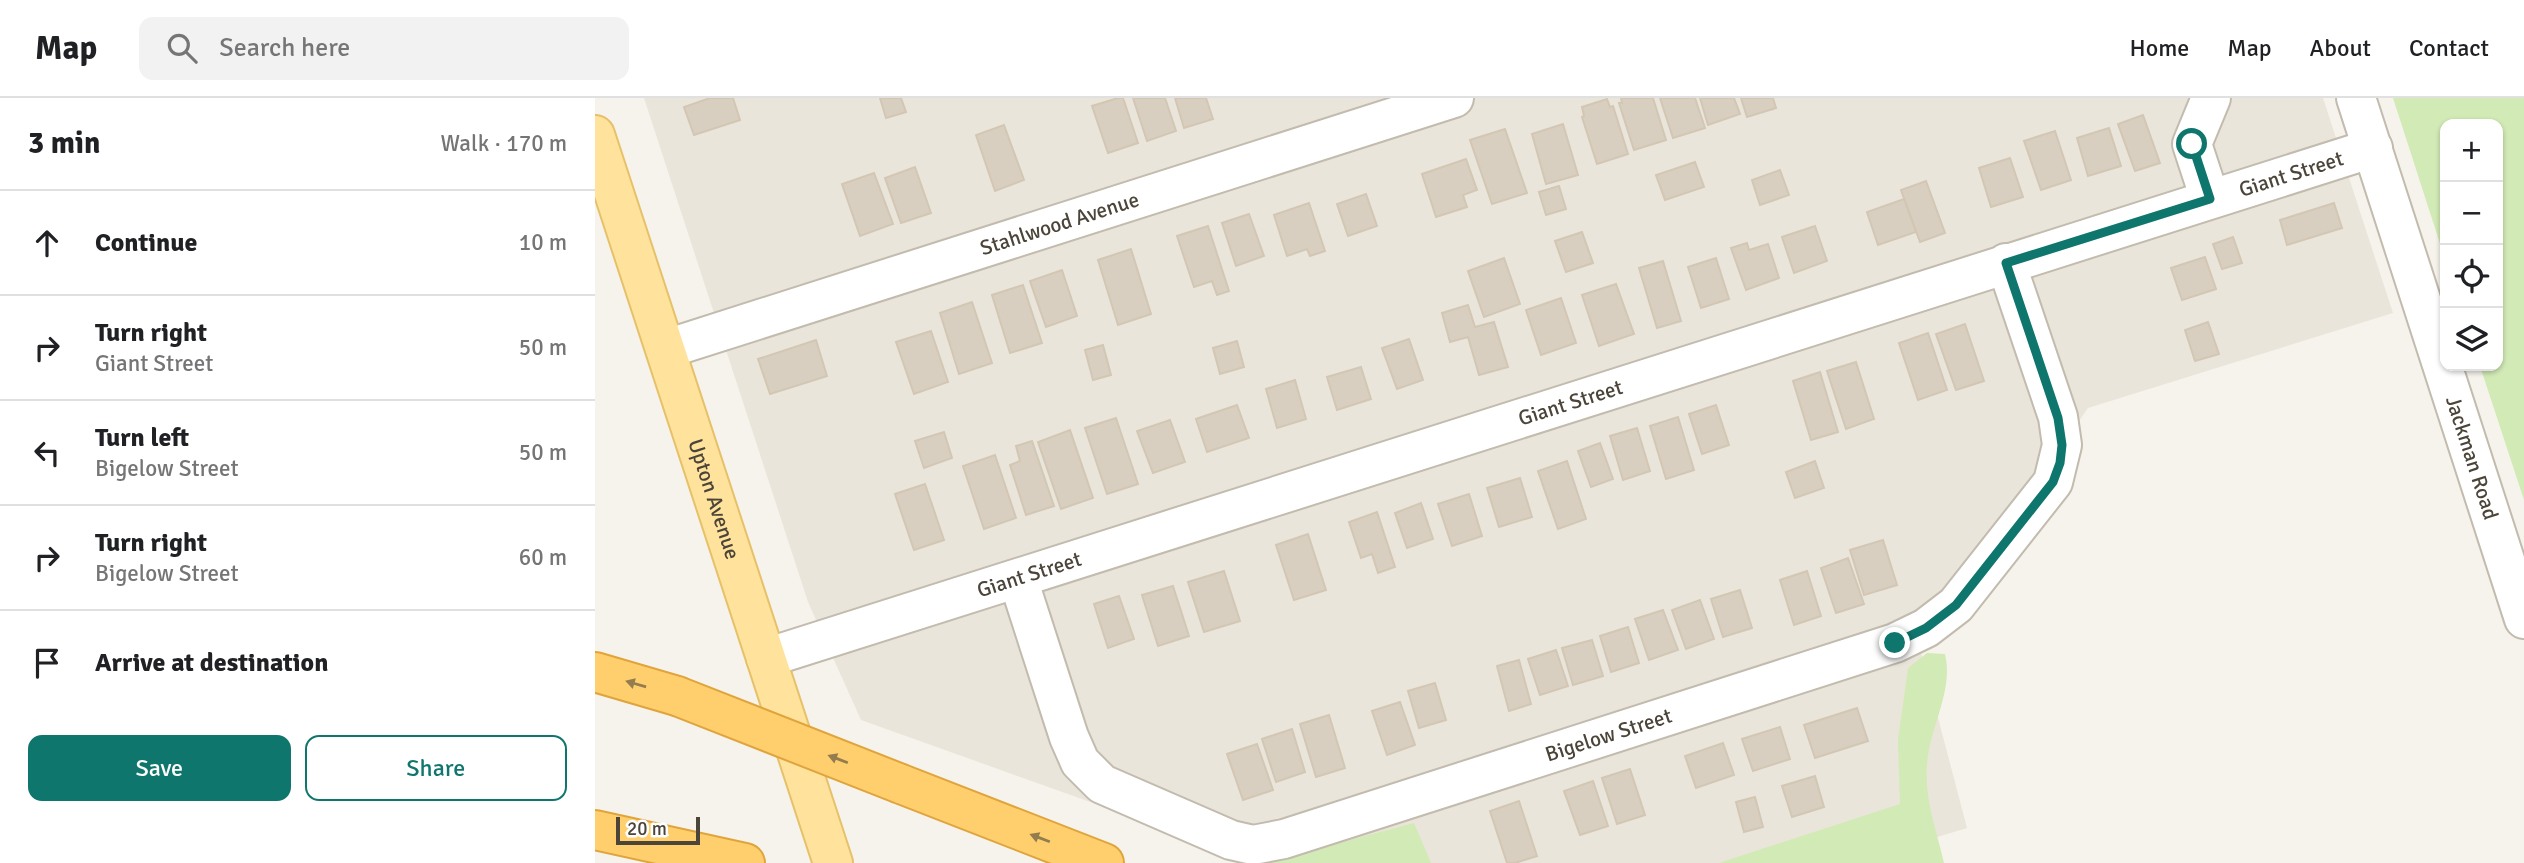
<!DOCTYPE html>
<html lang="en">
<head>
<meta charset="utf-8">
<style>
	:root { --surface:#fff; --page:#f2f2f2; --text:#202124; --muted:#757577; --line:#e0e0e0; --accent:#0f766e }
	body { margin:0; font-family:Signika,sans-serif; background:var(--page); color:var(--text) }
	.controls { position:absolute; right:21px; top:21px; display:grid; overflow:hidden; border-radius:14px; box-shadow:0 2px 5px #0004 }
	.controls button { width:63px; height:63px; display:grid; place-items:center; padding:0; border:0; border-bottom:2px solid var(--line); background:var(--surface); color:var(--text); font:35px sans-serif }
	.scale { position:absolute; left:21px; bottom:18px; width:84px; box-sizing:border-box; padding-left:7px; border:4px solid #4b4439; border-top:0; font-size:19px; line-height:24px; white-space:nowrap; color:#4b4439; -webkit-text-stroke:5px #fff; paint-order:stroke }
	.stop { position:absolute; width:21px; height:21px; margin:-16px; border:5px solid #0f766e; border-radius:50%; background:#fff }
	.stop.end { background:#0f766e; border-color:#fff; box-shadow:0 2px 7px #0008 }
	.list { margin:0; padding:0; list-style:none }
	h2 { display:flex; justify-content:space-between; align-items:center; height:91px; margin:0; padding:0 28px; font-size:30px }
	h2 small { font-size:23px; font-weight:400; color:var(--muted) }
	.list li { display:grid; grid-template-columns:46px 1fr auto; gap:21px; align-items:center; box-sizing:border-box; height:105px; padding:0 28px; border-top:2px solid var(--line) }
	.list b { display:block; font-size:26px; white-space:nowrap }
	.list p { margin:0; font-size:23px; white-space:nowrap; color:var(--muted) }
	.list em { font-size:23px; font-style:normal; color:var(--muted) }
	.actions { display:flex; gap:14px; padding:21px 28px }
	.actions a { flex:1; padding:16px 0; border:2px solid var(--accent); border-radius:14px; text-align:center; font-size:24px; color:var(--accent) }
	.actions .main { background:var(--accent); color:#fff }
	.icon { flex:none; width:38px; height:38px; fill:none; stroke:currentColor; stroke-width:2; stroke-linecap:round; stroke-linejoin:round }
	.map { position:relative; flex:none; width:1929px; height:765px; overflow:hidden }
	header { display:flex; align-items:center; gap:42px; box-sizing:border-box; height:98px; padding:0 35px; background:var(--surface); border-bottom:2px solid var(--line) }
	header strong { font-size:33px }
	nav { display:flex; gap:38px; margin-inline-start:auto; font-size:24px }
	.search { width:490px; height:63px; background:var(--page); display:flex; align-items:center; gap:18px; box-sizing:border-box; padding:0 24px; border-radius:14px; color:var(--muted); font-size:26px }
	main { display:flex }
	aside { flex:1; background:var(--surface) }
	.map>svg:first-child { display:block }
	.residential { fill:#eae5da }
	.green { fill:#d2eab5 }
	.building { fill:#d8cfc1; stroke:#d3c7b4; stroke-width:2 }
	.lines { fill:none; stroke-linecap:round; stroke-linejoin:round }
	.minor-casing { stroke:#c2bbae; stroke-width:42 }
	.major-casing { stroke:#e6c16a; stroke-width:42 }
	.highway-casing { stroke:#e0a43c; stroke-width:42 }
	.minor { stroke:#fff; stroke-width:38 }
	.major { stroke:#ffe39c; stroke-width:38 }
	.highway { stroke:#ffcf6e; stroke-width:38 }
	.highway-bridge-casing { stroke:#e0a43c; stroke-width:42; stroke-linecap:butt }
	.highway-bridge { stroke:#ffcf6e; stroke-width:38 }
	.oneway { fill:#937c4e }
	.route { stroke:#0f766e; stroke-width:9 }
	.labels { text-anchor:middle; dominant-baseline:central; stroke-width:5; stroke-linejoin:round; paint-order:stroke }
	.street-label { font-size:21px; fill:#4b4439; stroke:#fff }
</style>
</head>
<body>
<header>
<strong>Map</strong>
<div class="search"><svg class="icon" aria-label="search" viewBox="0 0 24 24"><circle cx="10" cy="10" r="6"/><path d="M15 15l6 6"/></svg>Search here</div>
<nav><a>Home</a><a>Map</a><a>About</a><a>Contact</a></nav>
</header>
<main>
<aside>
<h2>3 min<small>Walk · 170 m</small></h2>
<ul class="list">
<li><svg class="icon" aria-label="ahead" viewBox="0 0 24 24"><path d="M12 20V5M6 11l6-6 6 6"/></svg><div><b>Continue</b></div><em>10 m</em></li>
<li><svg class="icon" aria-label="right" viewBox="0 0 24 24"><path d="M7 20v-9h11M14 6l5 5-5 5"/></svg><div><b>Turn right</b><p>Giant Street</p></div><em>50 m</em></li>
<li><svg class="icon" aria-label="left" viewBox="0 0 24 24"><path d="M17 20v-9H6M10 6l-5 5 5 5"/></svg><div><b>Turn left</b><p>Bigelow Street</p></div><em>50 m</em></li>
<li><svg class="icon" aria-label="right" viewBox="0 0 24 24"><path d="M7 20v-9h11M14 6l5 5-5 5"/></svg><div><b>Turn right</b><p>Bigelow Street</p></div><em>60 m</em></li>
<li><svg class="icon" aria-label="arrive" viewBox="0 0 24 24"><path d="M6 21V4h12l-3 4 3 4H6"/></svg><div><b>Arrive at destination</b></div></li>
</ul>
<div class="actions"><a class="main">Save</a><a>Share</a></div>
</aside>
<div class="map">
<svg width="1929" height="765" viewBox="0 0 1929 765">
	<rect width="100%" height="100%" fill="#f6f3ec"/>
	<path class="residential" d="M49 0H1728L1798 215 1493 310 1325 551 1372 730 1257 765H666L266 622 213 504Z"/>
	<g class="green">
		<path d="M1798 0H1929V402L1885 268H1903V26H1850V161Z"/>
		<path d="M1332 555 1350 556C1359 594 1334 629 1332 668 1329 700 1342 734 1349 765H1124L1305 706 1303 642 1313 570Z"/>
		<path d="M819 725 836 765H674L691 759Z"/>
	</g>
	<g class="building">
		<path d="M115 0H138L145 22 99 37 89 9Z"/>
		<path d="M285 0H306L311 14 291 20Z"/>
		<path d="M523 0H528L543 45 513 55 497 8Z"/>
		<path d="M538 0H570L581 33 552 43Z"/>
		<path d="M580 0H611L618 21 589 30Z"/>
		<path d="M1026 0H1058L1071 42 1039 52 1024 5H1027Z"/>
		<path d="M1065 0H1100L1110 30 1078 40Z"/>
		<path d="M1105 0H1139L1145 16 1113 27Z"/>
		<path d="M1146 0H1178L1181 10 1152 19Z"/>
		<path d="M1012 1 1015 9 1018 8 1033 56 1002 66 987 19 989 18 987 9Z"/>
		<path d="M1548 17 1565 65 1540 73 1523 26Z"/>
		<path d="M968 26 983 77 951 86 937 36Z"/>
		<path d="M409 27 429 82 400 93 381 37Z"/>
		<path d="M1514 30 1526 68 1493 78 1482 40Z"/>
		<path d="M910 31 932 95 897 106 875 42Z"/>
		<path d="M1460 33 1476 82 1446 92 1429 43Z"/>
		<path d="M1415 60 1428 99 1396 109 1384 70Z"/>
		<path d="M871 61 882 92 868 97 872 109 841 119 827 76Z"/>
		<path d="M1100 64 1109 89 1070 102 1061 77Z"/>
		<path d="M320 69 336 115 306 125 290 80Z"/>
		<path d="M1185 72 1194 97 1165 107 1157 82Z"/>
		<path d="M279 75 298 126 265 138 247 86Z"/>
		<path d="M1331 83 1350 135 1325 144 1306 92Z"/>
		<path d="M964 88 971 111 951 117 944 94Z"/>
		<path d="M771 96 782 128 753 138 742 106Z"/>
		<path d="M1309 101 1321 134 1283 147 1272 114Z"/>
		<path d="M714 105 730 153 715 158 712 151 692 158 679 117Z"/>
		<path d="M1739 105 1747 130 1692 147 1685 122Z"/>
		<path d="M654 116 669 158 641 168 627 125Z"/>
		<path d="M613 128 634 193 622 197 617 183 599 189 582 138Z"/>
		<path d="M1220 128 1232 163 1199 175 1187 139Z"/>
		<path d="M987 134 998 165 971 174 960 143Z"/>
		<path d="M1638 139 1647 165 1627 171 1618 146Z"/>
		<path d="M1152 145 1154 152 1173 146 1184 180 1151 192 1136 150Z"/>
		<path d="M536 151 556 216 523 227 503 162Z"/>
		<path d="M1610 159 1621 191 1587 202 1576 170Z"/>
		<path d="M909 160 925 206 889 219 873 173Z"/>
		<path d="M1121 160 1134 201 1106 210 1093 169Z"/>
		<path d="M1068 163 1086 223 1062 230 1044 170Z"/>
		<path d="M467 172 482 218 451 229 435 183Z"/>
		<path d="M1021 186 1039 236 1004 248 987 197Z"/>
		<path d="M428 187 447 245 415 255 397 197Z"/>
		<path d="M966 200 981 245 946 257 931 212Z"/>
		<path d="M377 204 397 265 364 276 345 215Z"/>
		<path d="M873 207 880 229 899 224 913 269 884 277 873 239 855 244 847 215Z"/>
		<path d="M1613 224 1624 256 1600 263 1590 232Z"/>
		<path d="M1370 226 1389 283 1361 292 1341 236Z"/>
		<path d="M336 233 353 284 319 296 301 244Z"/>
		<path d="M1333 235 1352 292 1323 302 1304 245Z"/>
		<path d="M814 241 828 282 802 291 787 250Z"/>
		<path d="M221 242 232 278 175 296 163 261Z"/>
		<path d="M642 243 649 269 625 276 618 250Z"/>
		<path d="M508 247 516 277 498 282 490 252Z"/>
		<path d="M1261 264 1279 321 1251 331 1232 273Z"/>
		<path d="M766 269 776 301 742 312 732 279Z"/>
		<path d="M1225 274 1243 334 1216 342 1198 283Z"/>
		<path d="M700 282 711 321 682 330 671 291Z"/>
		<path d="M642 307 654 340 612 354 601 321Z"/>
		<path d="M1121 307 1134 347 1107 356 1094 316Z"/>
		<path d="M1083 319 1099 372 1071 381 1055 328Z"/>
		<path d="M521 320 543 386 512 396 490 330Z"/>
		<path d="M575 322 590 364 558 375 542 333Z"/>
		<path d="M1042 330 1055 373 1028 382 1015 338Z"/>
		<path d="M475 332 498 400 466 411 443 344Z"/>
		<path d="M349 334 357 360 329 370 320 343Z"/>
		<path d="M437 343 459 408 431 417 415 367 425 363 421 348Z"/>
		<path d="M1005 345 1018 381 996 389 983 353Z"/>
		<path d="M400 357 421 420 389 431 368 368Z"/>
		<path d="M972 363 991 421 963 431 943 373Z"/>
		<path d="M1220 363 1229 390 1200 400 1191 374Z"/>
		<path d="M925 380 937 419 904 429 892 390Z"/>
		<path d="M330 386 349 442 319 452 300 396Z"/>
		<path d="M874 396 887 438 857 448 843 406Z"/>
		<path d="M826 405 838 441 812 450 800 415Z"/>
		<path d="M782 414 800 469 783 475 777 456 766 460 754 424Z"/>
		<path d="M713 436 731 492 699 502 681 447Z"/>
		<path d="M1288 442 1302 487 1269 497 1255 452Z"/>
		<path d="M1253 460 1269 506 1241 515 1226 470Z"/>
		<path d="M629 473 645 523 609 534 593 484Z"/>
		<path d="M1212 473 1226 518 1199 527 1185 482Z"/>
		<path d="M578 488 594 538 563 548 547 497Z"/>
		<path d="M1145 492 1157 530 1128 539 1116 501Z"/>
		<path d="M524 498 539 541 513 550 499 506Z"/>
		<path d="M1105 502 1119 541 1091 551 1077 512Z"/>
		<path d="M1068 512 1083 552 1054 562 1040 521Z"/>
		<path d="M1033 529 1044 565 1016 574 1005 538Z"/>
		<path d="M997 542 1008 578 978 587 967 550Z"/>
		<path d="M961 552 973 588 945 597 933 561Z"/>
		<path d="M924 562 936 606 914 613 902 568Z"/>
		<path d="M840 585 851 622 824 630 813 593Z"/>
		<path d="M805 604 820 647 792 657 777 613Z"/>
		<path d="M1262 610 1273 643 1220 660 1209 627Z"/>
		<path d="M734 617 750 670 721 679 705 626Z"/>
		<path d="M1185 629 1195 661 1158 673 1147 641Z"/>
		<path d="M697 631 710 674 681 684 667 641Z"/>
		<path d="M1128 645 1139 677 1101 690 1090 658Z"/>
		<path d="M662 646 678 692 648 702 632 656Z"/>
		<path d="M1035 671 1050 717 1022 726 1007 680Z"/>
		<path d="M1220 678 1229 709 1197 719 1187 688Z"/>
		<path d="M998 683 1013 728 985 737 969 693Z"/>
		<path d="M1160 699 1168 729 1149 734 1141 704Z"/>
		<path d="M924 703 942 758 920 765H912L895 713Z"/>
	</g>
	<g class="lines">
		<defs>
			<g id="minor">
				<path id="s1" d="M1761 0 1929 521"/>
				<path d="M1615 101 1597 46 1616 0"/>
				<path id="s2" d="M71 251 859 0"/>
				<path id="s3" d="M423 481 474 639 485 664 507 686 636 742 658 747 689 741 1300 545 1331 530 1361 507 1458 384 1467 347 1463 319 1411 165"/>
				<path id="s4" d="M171 560 1778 50"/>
			</g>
			<g id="major">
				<path id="s5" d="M0 37 238 765"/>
			</g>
			<g id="highway">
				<path d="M0 574 82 598"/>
				<path d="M306 686 509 765"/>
				<path d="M0 732 150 765"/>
			</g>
		</defs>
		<use href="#minor" class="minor-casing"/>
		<use href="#major" class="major-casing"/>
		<use href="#highway" class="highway-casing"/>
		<use href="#minor" class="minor"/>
		<use href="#major" class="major"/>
		<use href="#highway" class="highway"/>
		<defs>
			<path id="highway-bridge" d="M82 598 306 686"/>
		</defs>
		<use href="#highway-bridge" class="highway-bridge-casing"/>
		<use href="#highway-bridge" class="highway-bridge"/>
	</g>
	<defs><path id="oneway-solid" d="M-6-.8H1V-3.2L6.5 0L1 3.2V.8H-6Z" transform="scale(1.75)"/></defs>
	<g class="oneway">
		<use href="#oneway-solid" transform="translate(41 586) rotate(-164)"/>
		<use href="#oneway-solid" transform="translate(243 661) rotate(-159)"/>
		<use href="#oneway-solid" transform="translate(445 740) rotate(-159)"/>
	</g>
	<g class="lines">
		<path class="route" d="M1300 545 1331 530 1361 507 1458 384 1465 365 1467 347 1463 320 1411 165 1615 101 1597 46"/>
	</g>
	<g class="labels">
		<g class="street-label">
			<text stroke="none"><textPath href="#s4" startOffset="1600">Giant Street</textPath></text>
			<text stroke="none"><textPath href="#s2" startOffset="413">Stahlwood Avenue</textPath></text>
			<text stroke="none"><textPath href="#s4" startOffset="844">Giant Street</textPath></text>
			<text stroke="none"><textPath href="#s1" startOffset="378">Jackman Road</textPath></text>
			<text stroke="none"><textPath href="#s5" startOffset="383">Upton Avenue</textPath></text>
			<text stroke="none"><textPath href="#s4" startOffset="276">Giant Street</textPath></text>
			<text stroke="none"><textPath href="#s3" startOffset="760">Bigelow Street</textPath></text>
		</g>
	</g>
</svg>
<div class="controls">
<button>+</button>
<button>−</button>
<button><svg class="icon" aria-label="locate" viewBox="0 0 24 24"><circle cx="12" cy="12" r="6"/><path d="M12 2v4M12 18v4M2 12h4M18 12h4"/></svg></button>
<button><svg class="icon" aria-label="layers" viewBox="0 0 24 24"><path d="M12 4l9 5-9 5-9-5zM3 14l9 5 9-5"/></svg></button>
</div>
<div class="scale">20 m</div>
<div class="stop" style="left:1597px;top:46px"></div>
<div class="stop end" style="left:1300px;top:545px"></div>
</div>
</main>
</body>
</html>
